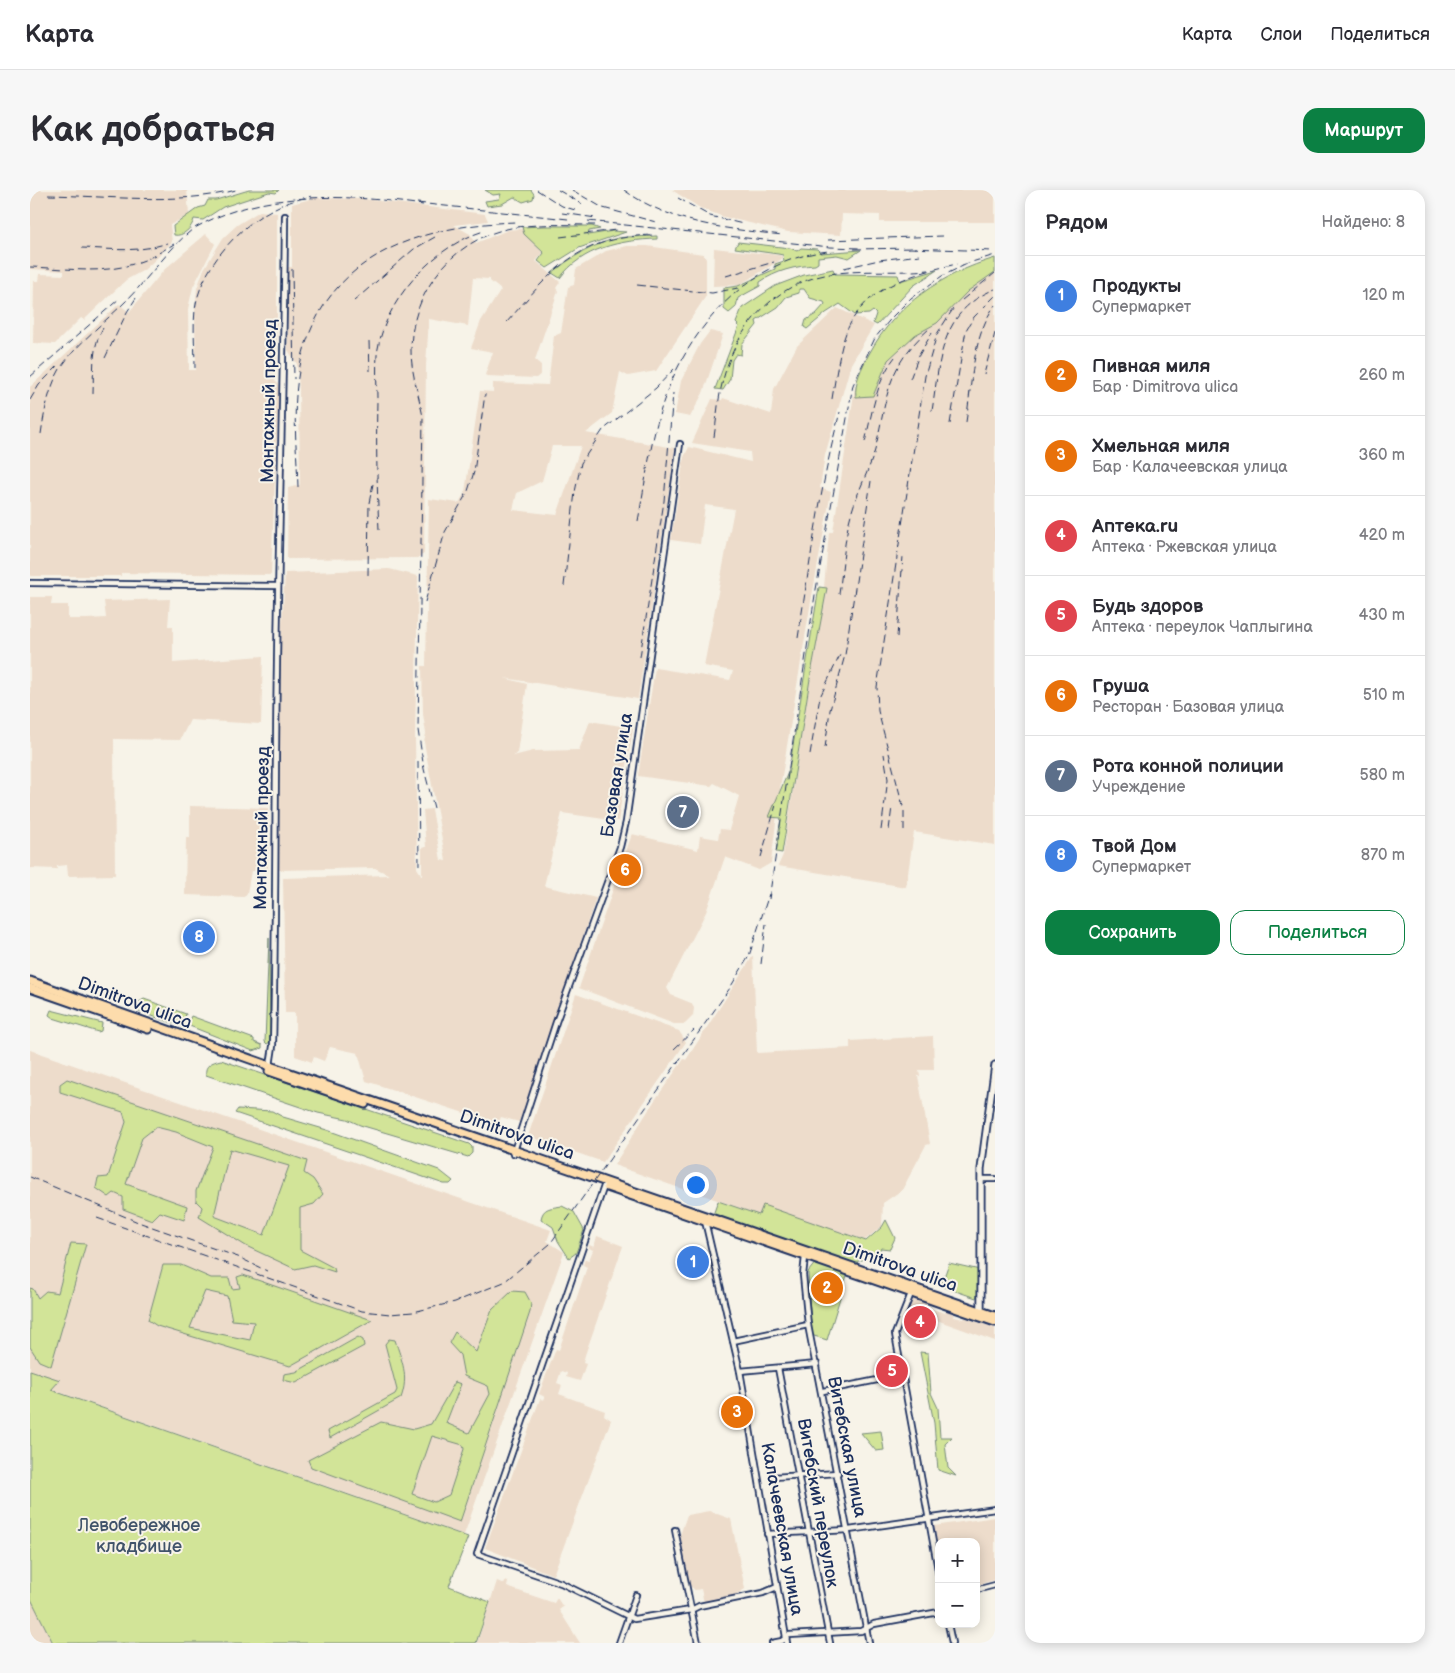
<!DOCTYPE html>
<html lang="ru">
<head>
<meta charset="utf-8">
<style>
	:root { --surface:#fff; --page:#f7f7f7; --text:#2b2b33; --muted:#7c7c81; --line:#e1e1e2; --accent:#0b8043 }
	body { margin:0; font-family:"Balsamiq Sans",sans-serif; background:var(--page); color:var(--text) }
	.controls { position:absolute; right:15px; bottom:15px; display:grid; overflow:hidden; border-radius:10px; box-shadow:0 2px 12px #0003 }
	.controls button { width:45px; height:45px; display:grid; place-items:center; padding:0; border:0; border-bottom:1px solid var(--line); background:var(--surface); color:var(--text); font:25px sans-serif }
	.you { position:absolute; left:665px; top:994px; width:18px; height:18px; margin:-12px; border:4px solid #fff; border-radius:50%; background:#1a73e8; box-shadow:0 0 0 8px #1a73e833 }
	.badge { display:grid; place-items:center; width:32px; height:32px; border-radius:50%; background:var(--accent); color:#fff; font-size:16px; font-weight:700 }
	.pin { position:absolute; translate:-50% -50%; border:2px solid #fff; box-shadow:0 1px 5px #0006 }
	.list { margin:0; padding:0; list-style:none }
	h2 { display:flex; justify-content:space-between; align-items:center; height:65px; margin:0; padding:0 20px; font-size:21px }
	h2 small { font-size:16px; font-weight:400; color:var(--muted) }
	.list li { display:grid; grid-template-columns:32px 1fr auto; gap:15px; align-items:center; box-sizing:border-box; height:80px; padding:0 20px; border-top:1px solid var(--line) }
	.list b { display:block; font-size:19px; white-space:nowrap }
	.list p { margin:0; font-size:16px; white-space:nowrap; color:var(--muted) }
	.list em { font-size:16px; font-style:normal; color:var(--muted) }
	.actions { display:flex; gap:10px; padding:15px 20px }
	.actions a { flex:1; padding:11px 0; border:1px solid var(--accent); border-radius:15px; text-align:center; font-size:18px; color:var(--accent) }
	.actions .main { background:var(--accent); color:#fff }
	.map { position:relative; flex:none; width:965px; height:1453px; overflow:hidden; border-radius:15px }
	header { display:flex; align-items:center; gap:30px; box-sizing:border-box; height:70px; padding:0 25px; background:var(--surface); border-bottom:1px solid var(--line) }
	header strong { font-size:24px }
	nav { display:flex; gap:28px; margin-inline-start:auto; font-size:18px }
	.intro { display:flex; align-items:center; justify-content:space-between; box-sizing:border-box; height:120px; padding:0 30px }
	h1 { margin:0; font-size:35px }
	.button { padding:12px 22px; border-radius:15px; background:var(--accent); color:#fff; font-size:18px; font-weight:700 }
	main { display:flex; gap:30px; padding:0 30px }
	aside { flex:1; background:var(--surface); border-radius:15px; box-shadow:0 2px 12px #0003 }
	.map>svg:first-child { display:block }
	.built { fill:#eddccb; fill-rule:evenodd }
	.green { fill:#d2e498; stroke:#768a7b; fill-rule:evenodd }
	.lines { fill:none; stroke-linecap:round; stroke-linejoin:round }
	.street-casing { stroke:#1b2f5e; stroke-width:8 }
	.secondary-casing { stroke:#1b2f5e; stroke-width:9 }
	.primary-casing { stroke:#1b2f5e; stroke-width:11 }
	.street { stroke:#f7f3e8; stroke-width:4.5 }
	.secondary { stroke:#f7f3e8; stroke-width:5.5 }
	.primary { stroke:#fddcac; stroke-width:7 }
	.rail { stroke:#1b2f5e; stroke-width:1; stroke-dasharray:8 4; stroke-linecap:butt }
	.labels { text-anchor:middle; dominant-baseline:central; stroke-width:4; stroke-linejoin:round; paint-order:stroke }
	.street-label { font-size:18px; fill:#1b2f5e; stroke:#f7f3e8 }
	.park-label { font-size:18px; fill:#40536a; stroke:#f7f3e8 }
</style>
</head>
<body>
<header>
<strong>Карта</strong>
<nav><a>Карта</a><a>Слои</a><a>Поделиться</a></nav>
</header>
<div class="intro"><h1>Как добраться</h1><a class="button">Маршрут</a></div>
<main>
<div class="map">
<svg width="965" height="1453" viewBox="0 0 965 1453">
	<rect width="100%" height="100%" fill="#f7f3e8"/>
	<filter id="ink" filterUnits="userSpaceOnUse"><feTurbulence type="fractalNoise" baseFrequency=".02" numOctaves="2"/><feDisplacementMap in="SourceGraphic" scale="10" xChannelSelector="R" yChannelSelector="G"/><feConvolveMatrix kernelMatrix="1 2 1 2 8 2 1 2 1" color-interpolation-filters="sRGB"/></filter>
	<g filter="url(#ink)">
		<g class="built">
			<path d="M0 0H157L159 25 140 35 142 52 127 68 114 80 96 90 54 130 51 128 25 154 3 153 4 91H9L10 84 34 85V81L0 79Z"/>
			<path d="M642 0H965V32H850V25L812 24 811 45 758 42 694 27 670 18Z"/>
			<path d="M284 8 333 9 455 24 458 31 424 35 440 44 446 53 478 40 498 38 503 40V52L513 63 506 71 530 92 526 98 528 101 505 170 511 175V184L506 188 457 186 455 185 463 162 441 158 451 131 471 100 460 91V89L443 88 438 136 399 129 396 175 394 364 387 368 257 369 258 298 270 295 269 198 267 174 258 160 257 77H262V14Z"/>
			<path d="M230 21 247 23V181H244L245 191 249 195 241 385 91 383V386H0V197L89 114 99 122 135 79 176 44 185 54 163 97 158 119 159 180H166L165 123 167 98 174 79 193 48 207 35Z"/>
			<path d="M597 56H617L673 64 676 69V106L626 181 598 186 590 182 582 223 556 243 645 258 608 509 474 488 497 494 487 563 483 566 503 561 549 560 560 531 603 538 588 631 532 623 514 696 566 708 489 932 471 927 468 934 336 891 328 863 300 857 294 871 284 867 282 872 265 866V823H255L253 688 360 685 345 678 249 680 250 469 255 383 359 379 388 386 385 548 387 678 392 686V658L396 657 393 620 402 619 411 670 416 671 394 552 396 544 393 524 392 476H396L399 309 429 313 435 302 450 201 463 202V193L518 195 524 146 531 143 538 97 544 95 546 79 576 61ZM522 256H551L527 325 483 320 487 303 512 291Z"/>
			<path d="M684 58 748 65 752 66V69L709 95 683 96Z"/>
			<path d="M965 73V655L884 642 876 697 748 676 753 665 780 489 797 398 794 397 799 342H803L825 197Z"/>
			<path d="M807 118 844 135 821 174 795 265 790 298 801 302 780 417 751 592 741 673 729 680 695 667 676 722 637 798 641 805 661 813 664 818 663 826 655 834H644L549 798 602 644 668 660 670 646 688 649 690 639 699 640 709 606 684 593 681 596 608 586 625 478 700 490 703 481 674 476 704 319 675 315 670 354 641 350 654 267 659 257 721 272 720 262 662 253 682 209 692 210 693 208 741 224 744 199 767 156Z"/>
			<path d="M680 141 693 144 673 203 660 227 645 224 651 191 670 154Z"/>
			<path d="M0 407H22L21 415H38V429H56L76 428 74 411 140 409 138 436H143V473L233 466 231 534 160 530 150 550 84 549 85 685 38 686 37 675 27 676V679L0 678Z"/>
			<path d="M160 616 239 618 238 681H221L217 703 214 707 155 705 156 647H160Z"/>
			<path d="M723 766 727 863 820 858V851L903 846 904 880H889L890 886H888L900 954 896 955 872 1000 853 1013 852 1036 835 1050 733 1016 729 1025 659 1000 657 998 655 1000 584 975 625 910 654 869 656 870Z"/>
			<path d="M546 804 649 841 656 852 573 972 498 946Z"/>
			<path d="M0 860 521 1040 517 1051 534 1062 434 1345 0 1192Z"/>
			<path d="M567 1046 593 1056 555 1165 553 1173 556 1174 550 1191 536 1187 537 1183 531 1181 527 1193 532 1195 529 1204 575 1221 574 1225 581 1230 523 1385 455 1358 510 1209 514 1210 515 1207 509 1204 526 1159 529 1160 557 1077 553 1075 555 1069 559 1070 563 1060 559 1058V1055L564 1057Z"/>
			<path d="M886 1109 896 1114V1117L915 1123 917 1121 923 1123 924 1127 933 1129 936 1128 965 1138V1151L876 1119 881 1111Z"/>
			<path d="M679 1321 701 1329 715 1399 700 1408 674 1413 671 1399 665 1400 659 1395 650 1345 657 1325Z"/>
			<path d="M965 1327V1390L946 1395V1352H909V1364L904 1336Z"/>
			<path d="M467 1391 474 1394 475 1391 478 1392 477 1397 524 1413 527 1408 533 1417 529 1420 550 1453H447Z"/>
			<path d="M0 1407 23 1453H0Z"/>
		</g>
		<g class="green">
			<path d="M219 0H249L246 3 239 2 193 17 173 30 164 29C162 38 153 47 144 45L143 36 168 18 175 16 178 10H186Z"/>
			<path d="M455 0H501L504 4 503 9 493 12 484 7 472 14 457 16 455 11 469 9 471 4 463 5Z"/>
			<path d="M514 36H562L570 39 559 41 558 45 583 41 596 42 549 58 517 78 508 71 514 63 494 44 492 37Z"/>
			<path d="M627 46V49C591 50 552 58 530 88L522 83C539 68 566 53 588 48 600 46 614 47 627 46Z"/>
			<path d="M708 52 760 58 767 61 771 58 787 59 791 63 831 60 819 68 807 65 788 67V73L785 75C765 76 746 81 730 92V96L708 108 706 117 699 123 694 119V98L708 96 745 79V74L754 71 753 65 748 64 705 58Z"/>
			<path d="M965 68V82L938 101 907 133 885 145 858 170 843 206 826 207C824 192 832 177 839 164 866 114 912 84 965 68Z"/>
			<path d="M803 79 805 84 868 85 870 91 907 80 883 96 847 135 843 133 846 124 843 121 839 124 825 125 810 114 796 123 777 139 774 137 776 130 786 124 795 114 794 112 780 108 774 99H769V103L756 107 748 117 726 131 727 135 712 154 711 165 706 164 702 170 700 189 693 200 685 199 709 136 706 133 712 118 745 96 774 85Z"/>
			<path d="M789 397 797 398 780 489 752 663 746 662 751 628 739 627 759 580Z"/>
			<path d="M239 748 240 852 237 854 235 852Z"/>
			<path d="M114 809 156 824 153 834 140 832 107 821 106 814Z"/>
			<path d="M21 820 72 833 71 841 68 842 23 828 19 825Z"/>
			<path d="M161 826 224 849V852L232 855V858L223 861 157 835Z"/>
			<path d="M191 870 439 954 442 957V963L438 967 330 935 317 929 288 923 176 885C174 875 182 872 191 870Z"/>
			<path d="M37 889 277 971 274 983 283 989 293 1004 284 1014 270 1018V1060L304 1078 305 1082 283 1075 265 1079 216 1056 169 1027 172 1017 166 1011V1001L183 957 146 942 126 937 112 948 96 994 157 1016 154 1030 130 1022 122 1030 93 1019V1007L84 1003 79 1007 66 998 68 988 78 987 96 932 93 922 30 902V894ZM200 959 259 976 234 1045 184 1026Z"/>
			<path d="M208 919 242 921 253 927 297 940 409 980 423 991 420 994H414L205 923Z"/>
			<path d="M688 1011 729 1025 733 1015 836 1051 852 1037 856 1030 865 1048 860 1059 851 1058 846 1066 828 1071 827 1074 683 1025Z"/>
			<path d="M532 1016 544 1022 554 1040 546 1063 539 1068 528 1051 523 1037 511 1029C513 1017 521 1018 532 1016Z"/>
			<path d="M41 1053 56 1054 21 1176 9 1171 0 1157V1098L3 1099 8 1108 16 1101 28 1103Z"/>
			<path d="M786 1072 818 1082 797 1150 781 1145 778 1082Z"/>
			<path d="M919 1073 950 1080 949 1099 946 1108 911 1096Z"/>
			<path d="M133 1075H151L181 1088H199L202 1099 210 1098 207 1087 213 1085 342 1130 260 1176 127 1136 118 1130ZM175 1101 197 1106 202 1130 224 1132 220 1150 160 1138Z"/>
			<path d="M482 1101 495 1102 501 1113 500 1122 430 1332 281 1277 278 1270 351 1232 384 1239 401 1234 425 1192 431 1194 416 1233 439 1243 460 1204 458 1196 434 1186 430 1165 419 1153 425 1142 446 1162 462 1120ZM402 1246 433 1255 434 1259 419 1305 404 1312 382 1304Z"/>
			<path d="M328 1147 333 1150 334 1156 266 1193 253 1190 254 1184 266 1182Z"/>
			<path d="M359 1149 365 1150C372 1171 379 1186 371 1208L300 1248 298 1241 365 1204 367 1200 355 1154Z"/>
			<path d="M890 1162 898 1163 901 1203 908 1218 910 1247H922L915 1254 918 1278 926 1286 908 1280 904 1233Z"/>
			<path d="M0 1180 30 1190 21 1200 438 1347 419 1396 460 1412 446 1453H23L0 1407Z"/>
			<path d="M851 1241 854 1260 846 1261 831 1243Z"/>
		</g>
		<g class="lines">
			<defs>
				<g id="street">
					<path d="M0 393 248 396"/>
					<path d="M240 876 243 856C246 728 245 600 247 472 249 323 254 174 255 26"/>
					<path d="M483 964 526 832 590 657 596 632 650 254"/>
					<path d="M951 989H965"/>
					<path d="M574 996 447 1364 531 1393 604 1429 661 1420 669 1416 733 1403 747 1397"/>
					<path d="M675 1031 710 1181 757 1453"/>
					<path d="M775 1067 773 1085 778 1135 839 1453"/>
					<path d="M882 1101 865 1144 909 1385"/>
					<path d="M703 1151 778 1135"/>
					<path d="M748 1178 800 1453"/>
					<path d="M710 1181 787 1174"/>
					<path d="M793 1201 872 1185"/>
					<path d="M743 1287 808 1283"/>
					<path d="M645 1340 668 1453"/>
					<path d="M737 1344 819 1340 965 1319"/>
					<path d="M946 1400 965 1395"/>
					<path d="M918 1434 922 1453"/>
					<path d="M589 1453 606 1405"/>
					<path d="M742 1453 752 1451 759 1445 831 1441 844 1434 909 1422"/>
				</g>
				<path id="secondary" d="M951 1125V979L965 875"/>
				<g id="primary">
					<path d="M0 791 240 876 965 1126"/>
					<path d="M0 798 118 839"/>
					<path d="M239 881 335 914"/>
					<path d="M577 997 965 1132"/>
				</g>
			</defs>
			<use href="#street" class="street-casing"/>
			<use href="#secondary" class="secondary-casing"/>
			<use href="#primary" class="primary-casing"/>
			<use href="#street" class="street"/>
			<use href="#secondary" class="secondary"/>
			<use href="#primary" class="primary"/>
			<g class="rail">
				<path d="M507 0 532 16 545 20"/>
				<path d="M528 0 552 14"/>
				<path d="M542 0 573 18 626 32"/>
				<path d="M594 0C641 34 697 39 753 45"/>
				<path d="M18 5C76 6 150 15 206 0"/>
				<path d="M648 8 680 26 713 34"/>
				<path d="M387 13 538 29"/>
				<path d="M532 23 566 28"/>
				<path d="M558 31 800 57 829 58"/>
				<path d="M530 47 586 40"/>
				<path d="M798 50 913 46"/>
				<path d="M52 58C81 59 110 63 137 53"/>
				<path d="M880 58 963 61"/>
				<path d="M824 59 886 58"/>
				<path d="M932 75 965 65"/>
				<path d="M0 77C35 78 73 85 106 73 120 69 132 61 144 54"/>
				<path d="M814 78 849 70 890 65"/>
				<path d="M262 79 264 189"/>
				<path d="M696 86 744 72"/>
				<path d="M607 95 682 103 708 98"/>
				<path d="M932 110 965 83"/>
				<path d="M324 111 384 59 405 47"/>
				<path d="M477 132C524 78 549 46 626 45"/>
				<path d="M339 151 340 181"/>
				<path d="M75 168 97 122 106 108"/>
				<path d="M165 178C165 159 163 139 165 120 170 79 209 35 245 18 256 12 270 9 282 6"/>
				<path d="M954 184 965 143"/>
				<path d="M0 187 90 108"/>
				<path d="M880 189 889 165 902 143"/>
				<path d="M63 204C64 182 61 157 73 138"/>
				<path d="M802 209C805 190 808 171 813 152 827 99 880 84 927 74"/>
				<path d="M0 210 9 195 30 174"/>
				<path d="M902 221C910 170 910 121 965 99"/>
				<path d="M936 232C942 194 942 147 965 115"/>
				<path d="M920 234 936 140 944 127 965 106"/>
				<path d="M11 244C14 223 19 198 30 179 47 153 74 133 96 111 118 89 139 58 163 39 230 0 316 4 393 15"/>
				<path d="M684 247C687 228 688 208 693 190 706 137 745 93 800 84 832 79 866 83 899 80"/>
				<path d="M835 252C842 224 846 191 865 167"/>
				<path d="M268 297C267 264 263 228 267 195 281 73 378 35 487 32"/>
				<path d="M608 331C615 294 620 255 631 219 654 144 716 69 799 61"/>
				<path d="M349 340C347 297 346 254 347 211 347 196 346 180 347 165 353 112 403 56 454 41"/>
				<path d="M338 385 339 313 343 294"/>
				<path d="M534 396 545 302 551 273 573 240 626 198 644 179"/>
				<path d="M809 404C813 378 814 346 822 321 828 300 839 281 845 260 858 206 855 178 900 138"/>
				<path d="M395 412 415 342 438 301 444 282 455 204"/>
				<path d="M867 447 873 366"/>
				<path d="M768 448C780 372 790 297 810 222"/>
				<path d="M610 467 634 311 643 203"/>
				<path d="M795 558 800 520 815 465 841 291"/>
				<path d="M780 564 790 507 810 465"/>
				<path d="M388 571 389 678"/>
				<path d="M404 618 394 579 388 540 393 227C389 205 381 183 381 160 381 102 423 49 481 38 508 33 537 35 565 35"/>
				<path d="M851 640 858 589 854 564"/>
				<path d="M859 640 862 617"/>
				<path d="M874 641V620L848 521 847 497 895 186 907 144 923 119"/>
				<path d="M731 667 746 615"/>
				<path d="M739 709 785 405 823 195 845 148 863 126 881 108 912 86 937 74"/>
				<path d="M731 774 736 734"/>
				<path d="M644 859 664 840"/>
				<path d="M0 987 108 1032 208 1067 237 1081"/>
				<path d="M67 1028 332 1121 360 1124 383 1122 425 1112 474 1092 520 1054 700 798 719 766 739 704"/>
			</g>
		</g>
	</g>
	<g class="labels">
		<g class="street-label">
			<text transform="translate(239 211) rotate(-89)">Монтажный проезд</text>
			<text transform="translate(587 585) rotate(-81)">Базовая улица</text>
			<text transform="translate(232 638) rotate(-89)">Монтажный проезд</text>
			<text transform="translate(105 813) rotate(20)">Dimitrova ulica</text>
			<text transform="translate(487 945) rotate(19)">Dimitrova ulica</text>
			<text transform="translate(870 1077) rotate(19)">Dimitrova ulica</text>
			<text transform="translate(817 1257) rotate(79)">Витебская улица</text>
			<text transform="translate(788 1313) rotate(80)">Витебский переулок</text>
			<text transform="translate(752 1339) rotate(80)">Калачеевская улица</text>
		</g>
		<g class="park-label">
			<text x="109" y="1335">Левобережное<tspan x="109" dy="21">кладбище</tspan></text>
		</g>
	</g>
</svg>
<div class="controls">
<button>+</button>
<button>−</button>
</div>
<div class="you"></div>
<div class="pin badge" style="left:663px;top:1072px;background:#3f7fe0">1</div>
<div class="pin badge" style="left:797px;top:1098px;background:#e8710a">2</div>
<div class="pin badge" style="left:707px;top:1222px;background:#e8710a">3</div>
<div class="pin badge" style="left:890px;top:1132px;background:#e0444e">4</div>
<div class="pin badge" style="left:862px;top:1181px;background:#e0444e">5</div>
<div class="pin badge" style="left:595px;top:680px;background:#e8710a">6</div>
<div class="pin badge" style="left:653px;top:622px;background:#5c6f8a">7</div>
<div class="pin badge" style="left:169px;top:747px;background:#3f7fe0">8</div>
</div>
<aside>
<h2>Рядом<small>Найдено: 8</small></h2>
<ul class="list">
<li><span class="badge" style="background:#3f7fe0">1</span><div><b>Продукты</b><p>Супермаркет</p></div><em>120 m</em></li>
<li><span class="badge" style="background:#e8710a">2</span><div><b>Пивная миля</b><p>Бар · Dimitrova ulica</p></div><em>260 m</em></li>
<li><span class="badge" style="background:#e8710a">3</span><div><b>Хмельная миля</b><p>Бар · Калачеевская улица</p></div><em>360 m</em></li>
<li><span class="badge" style="background:#e0444e">4</span><div><b>Аптека.ru</b><p>Аптека · Ржевская улица</p></div><em>420 m</em></li>
<li><span class="badge" style="background:#e0444e">5</span><div><b>Будь здоров</b><p>Аптека · переулок Чаплыгина</p></div><em>430 m</em></li>
<li><span class="badge" style="background:#e8710a">6</span><div><b>Груша</b><p>Ресторан · Базовая улица</p></div><em>510 m</em></li>
<li><span class="badge" style="background:#5c6f8a">7</span><div><b>Рота конной полиции</b><p>Учреждение</p></div><em>580 m</em></li>
<li><span class="badge" style="background:#3f7fe0">8</span><div><b>Твой Дом</b><p>Супермаркет</p></div><em>870 m</em></li>
</ul>
<div class="actions"><a class="main">Сохранить</a><a>Поделиться</a></div>
</aside>
</main>
</body>
</html>
